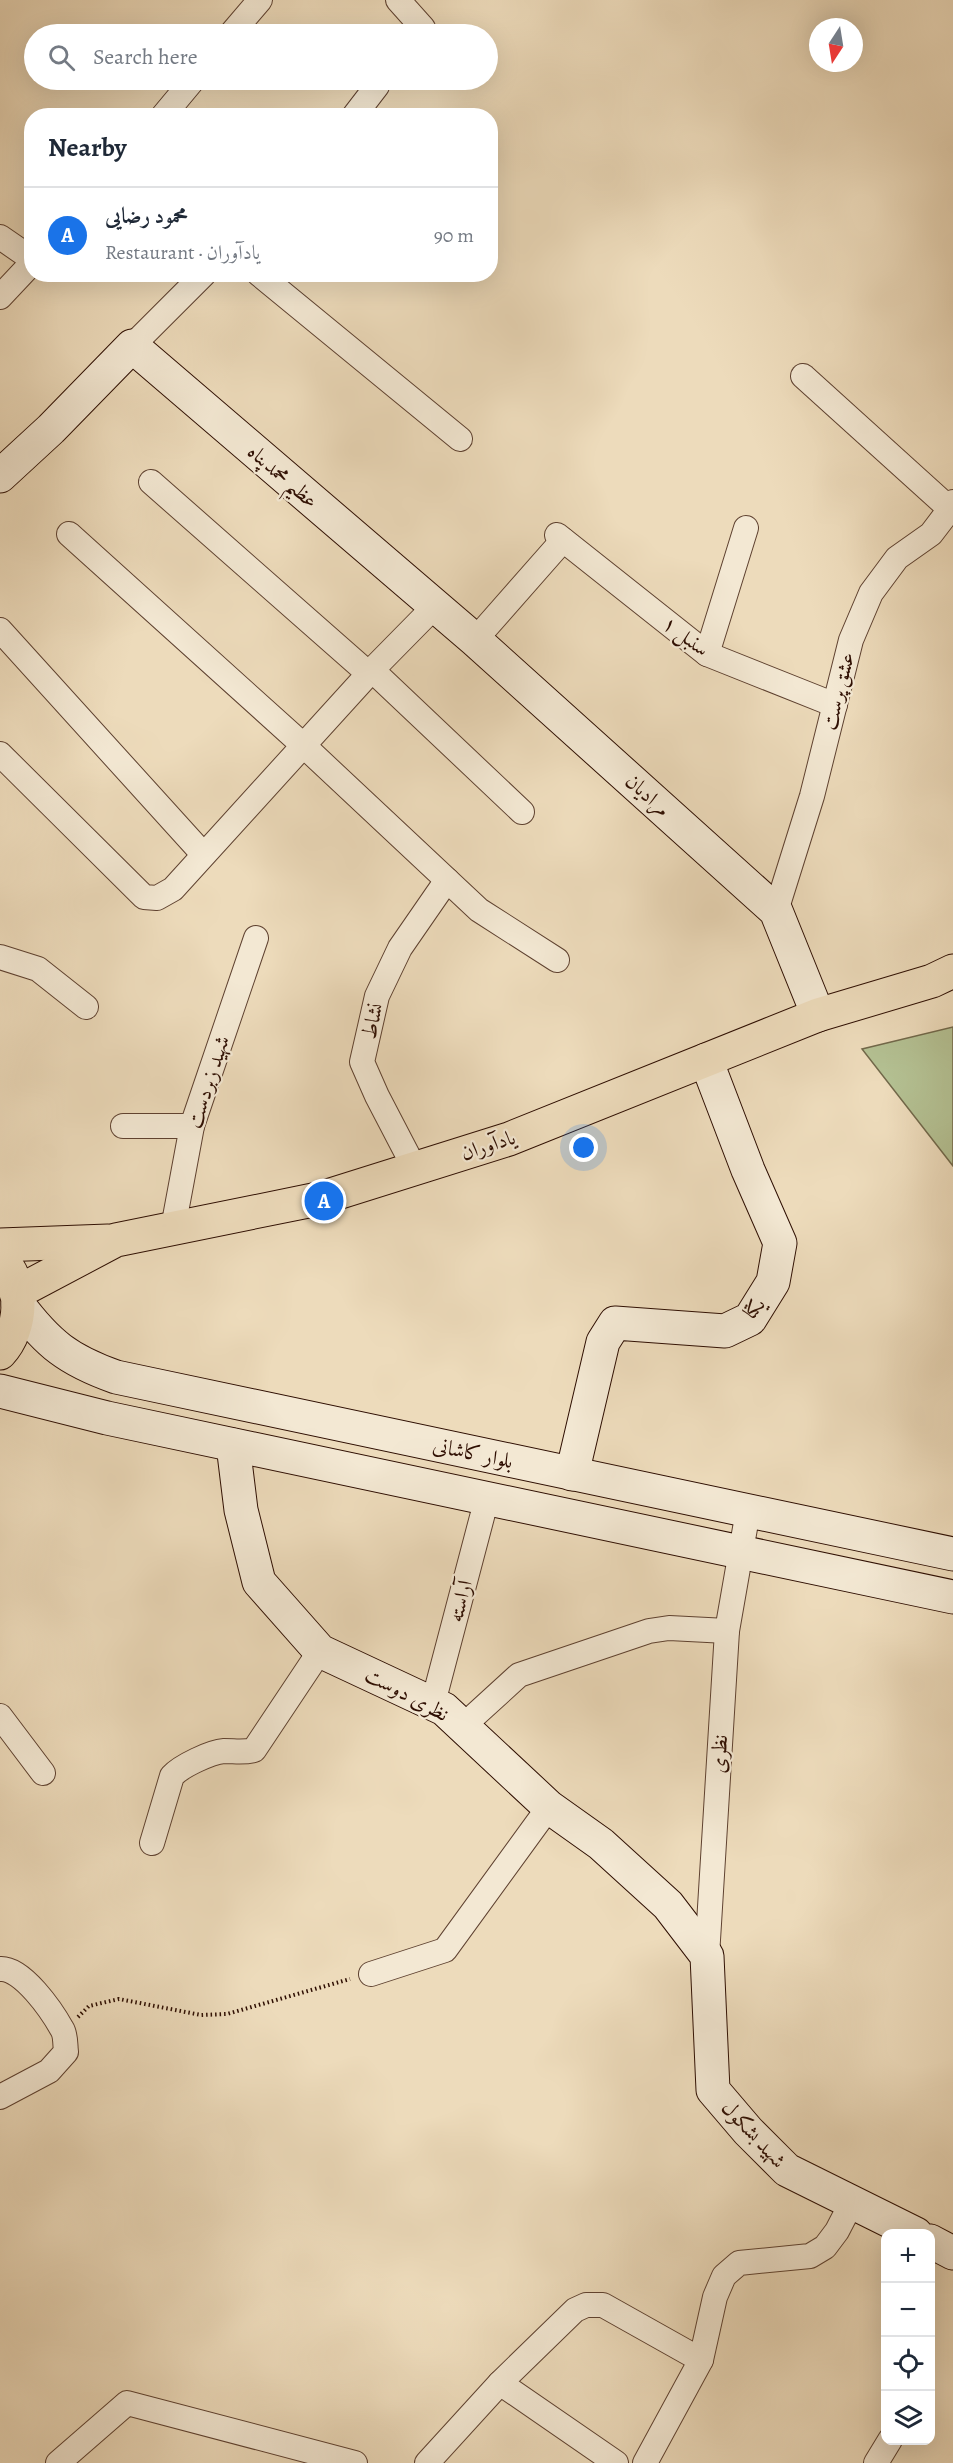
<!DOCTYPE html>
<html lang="en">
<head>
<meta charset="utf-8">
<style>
	:root { --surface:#fff; --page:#f6f6f7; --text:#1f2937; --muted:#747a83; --line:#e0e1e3; --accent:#1a73e8 }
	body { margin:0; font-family:Alegreya,Amiri,serif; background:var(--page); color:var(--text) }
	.controls { position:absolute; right:18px; bottom:18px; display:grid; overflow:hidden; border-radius:12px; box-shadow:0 6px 24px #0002 }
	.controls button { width:54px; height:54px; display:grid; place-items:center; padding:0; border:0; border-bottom:2px solid var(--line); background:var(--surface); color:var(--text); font:30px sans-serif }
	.compass { position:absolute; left:809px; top:18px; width:54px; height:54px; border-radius:50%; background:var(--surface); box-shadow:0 6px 24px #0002; rotate:192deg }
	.you { position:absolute; left:584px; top:1148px; width:21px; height:21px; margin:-15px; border:4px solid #fff; border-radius:50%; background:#1a73e8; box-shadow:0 0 0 9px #1a73e833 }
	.badge { display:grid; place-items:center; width:39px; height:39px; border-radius:50%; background:var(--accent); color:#fff; font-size:20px; font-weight:700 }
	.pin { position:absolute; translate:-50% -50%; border:3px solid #fff; box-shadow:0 2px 6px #0006 }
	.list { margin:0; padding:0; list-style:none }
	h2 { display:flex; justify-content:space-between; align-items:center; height:78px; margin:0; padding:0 24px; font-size:26px }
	h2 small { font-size:20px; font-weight:400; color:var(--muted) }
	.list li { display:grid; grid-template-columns:39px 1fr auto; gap:18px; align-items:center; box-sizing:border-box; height:96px; padding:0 24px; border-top:2px solid var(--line) }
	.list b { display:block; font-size:22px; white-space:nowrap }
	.list p { margin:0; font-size:20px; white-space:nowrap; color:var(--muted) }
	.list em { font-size:20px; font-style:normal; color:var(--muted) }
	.icon { flex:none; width:33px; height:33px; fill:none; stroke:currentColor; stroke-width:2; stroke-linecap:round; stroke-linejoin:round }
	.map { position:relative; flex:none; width:953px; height:2463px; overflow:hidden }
	.search { position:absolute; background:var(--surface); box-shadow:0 6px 24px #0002; left:24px; top:24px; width:474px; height:66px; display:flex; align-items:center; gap:15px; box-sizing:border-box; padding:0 21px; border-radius:33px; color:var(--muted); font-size:22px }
	.panel { position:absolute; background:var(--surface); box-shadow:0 6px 24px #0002; left:24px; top:108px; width:474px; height:174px; border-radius:24px }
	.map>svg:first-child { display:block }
	.green { fill:#b4c193; stroke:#71684a; stroke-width:1.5 }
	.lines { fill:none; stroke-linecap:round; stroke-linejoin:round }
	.street-casing { stroke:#5e4130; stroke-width:26 }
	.secondary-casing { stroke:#2e0e02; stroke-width:35 }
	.primary-casing { stroke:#2e0e02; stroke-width:35 }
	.path { stroke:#2e0e02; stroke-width:4; stroke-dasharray:1.5 3; stroke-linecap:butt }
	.street { stroke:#f3e8d3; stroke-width:24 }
	.secondary { stroke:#f3e8d3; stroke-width:33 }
	.primary { stroke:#eddbbb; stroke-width:33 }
	.labels { text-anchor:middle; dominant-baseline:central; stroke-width:4.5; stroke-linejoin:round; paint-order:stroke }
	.street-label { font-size:21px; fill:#2e0e02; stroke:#f3e8d3 }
</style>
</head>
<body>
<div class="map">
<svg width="953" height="2463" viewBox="0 0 953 2463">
	<rect width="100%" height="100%" fill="#eddbbb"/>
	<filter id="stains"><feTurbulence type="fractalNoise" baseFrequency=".00333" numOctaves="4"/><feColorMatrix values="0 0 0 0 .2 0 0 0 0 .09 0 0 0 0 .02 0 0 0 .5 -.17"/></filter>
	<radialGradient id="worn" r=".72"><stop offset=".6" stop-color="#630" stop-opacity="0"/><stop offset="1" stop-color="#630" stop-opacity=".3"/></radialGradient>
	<path class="green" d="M953 1027V1166L862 1049Z"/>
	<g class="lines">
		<defs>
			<g id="street">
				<path d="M398 0 423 28"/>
				<path d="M231 34 260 0"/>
				<path d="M163 116 193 80"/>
				<path d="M354 116 377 86"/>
				<path d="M0 237 32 259"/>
				<path d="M259 274 460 439"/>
				<path d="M0 297 32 263"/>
				<path d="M132 346 204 274"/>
				<path d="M803 376 950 509"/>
				<path d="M151 482 369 674"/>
				<path d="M69 534 304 746 479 910 557 960"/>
				<path d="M557 535 707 654 835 705"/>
				<path d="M0 630 203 854"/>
				<path d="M475 640 563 540"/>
				<path d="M707 654 746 528"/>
				<path d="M372 670 522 812"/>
				<path d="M0 754 144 897 157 898 173 889 372 670 435 606"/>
				<path d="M776 911 812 796 851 640 871 593 897 558 931 534 950 509 953 502"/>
				<path d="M0 957 38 969 86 1007"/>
				<path d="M123 1126H192"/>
				<path d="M415 1169 377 1096 362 1062 377 996 400 948 447 880"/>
				<path d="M173 1228 192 1126 256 938"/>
				<path d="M433 1703 487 1498"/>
				<path d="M0 1716 43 1773"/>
				<path d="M463 1726 519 1675 649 1631 669 1628 727 1631"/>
				<path d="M152 1843 172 1776C181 1766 211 1752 224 1751 235 1751 243 1753 254 1750L320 1651"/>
				<path d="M707 1956 727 1631 748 1511"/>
				<path d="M0 1969C22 1967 52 2011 62 2029 66 2035 65 2045 66 2052L49 2071 0 2097"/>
				<path d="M371 1974 445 1950 549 1807"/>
				<path d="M500 2383 616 2463"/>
				<path d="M58 2463 127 2403 355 2463"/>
				<path d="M427 2463 500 2383 575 2310 586 2305H603L701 2360"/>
				<path d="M645 2463 701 2360 715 2297 724 2276 739 2263 810 2256 825 2247 837 2231 852 2202"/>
				<path d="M876 2463 890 2440"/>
			</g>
			<g id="secondary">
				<path d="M0 476 51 429 132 346 475 640 776 911 818 1015"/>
				<path d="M18 1304C48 1344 68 1360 116 1377L953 1554"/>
				<path d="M0 1391 107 1418 953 1597"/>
				<path d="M233 1445 241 1510 259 1582 320 1651 444 1709 549 1807 601 1844 668 1905 707 1956 713 2090 748 2131 787 2170 916 2234"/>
				<path d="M572 1474 603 1342 615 1323 725 1331 750 1319 773 1282 780 1243 748 1170 706 1060"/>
				<path d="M930 2241 953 2253"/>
			</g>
			<g id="primary">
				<path d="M0 1245 108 1241"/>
				<path d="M0 1258C25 1282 23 1328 0 1353"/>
				<path d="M16 1293 116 1240 318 1199 509 1139 818 1015 932 981 953 971"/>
			</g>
		</defs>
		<use href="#street" class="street-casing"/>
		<use href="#secondary" class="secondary-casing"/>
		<use href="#primary" class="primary-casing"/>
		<path class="path" d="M78 2017 89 2006 119 1999 201 2015 227 2014 350 1979"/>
		<use href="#street" class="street"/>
		<use href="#secondary" class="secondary"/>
		<use href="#primary" class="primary"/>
	</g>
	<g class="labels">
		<g class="street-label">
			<text transform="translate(283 476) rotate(41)">عظیم محمدپناه</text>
			<text transform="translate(686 636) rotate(37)">سنبل ۱</text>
			<text transform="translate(838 691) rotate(-76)">عشق پرست</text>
			<text transform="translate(648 795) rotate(42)">مرادیان</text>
			<text transform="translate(372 1021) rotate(-76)">نشاط</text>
			<text transform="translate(208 1082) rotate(-72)">شهید زبردست</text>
			<text transform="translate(488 1145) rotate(-18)">یادآوران</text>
			<text transform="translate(754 1308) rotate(-50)">یکتا</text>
			<text transform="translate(473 1453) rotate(12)">بلوار کاشانی</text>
			<text transform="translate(460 1601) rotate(-75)">آراسته</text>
			<text transform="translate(407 1694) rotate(28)">نظری دوست</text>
			<text transform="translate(719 1754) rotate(-87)">نظری</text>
			<text transform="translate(754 2134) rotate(47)">شهید بشکول</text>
		</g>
	</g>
	<rect width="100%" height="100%" filter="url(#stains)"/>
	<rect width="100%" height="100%" fill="url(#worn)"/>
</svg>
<div class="controls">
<button>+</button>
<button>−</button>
<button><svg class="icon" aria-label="locate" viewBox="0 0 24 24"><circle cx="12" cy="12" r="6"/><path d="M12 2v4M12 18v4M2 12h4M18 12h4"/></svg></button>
<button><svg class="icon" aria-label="layers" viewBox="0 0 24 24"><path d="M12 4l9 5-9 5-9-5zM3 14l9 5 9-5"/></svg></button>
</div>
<svg class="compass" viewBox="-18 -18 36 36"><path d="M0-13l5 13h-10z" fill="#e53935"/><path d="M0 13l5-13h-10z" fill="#747a83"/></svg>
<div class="you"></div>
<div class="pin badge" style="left:324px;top:1201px">A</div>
<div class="search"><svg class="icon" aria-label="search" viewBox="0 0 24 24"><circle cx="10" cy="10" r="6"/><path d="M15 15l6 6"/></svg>Search here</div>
<section class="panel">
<h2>Nearby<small></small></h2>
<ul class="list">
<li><span class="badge">A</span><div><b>محمود رضایی</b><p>Restaurant · یادآوران</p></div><em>90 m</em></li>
</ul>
</section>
</div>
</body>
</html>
